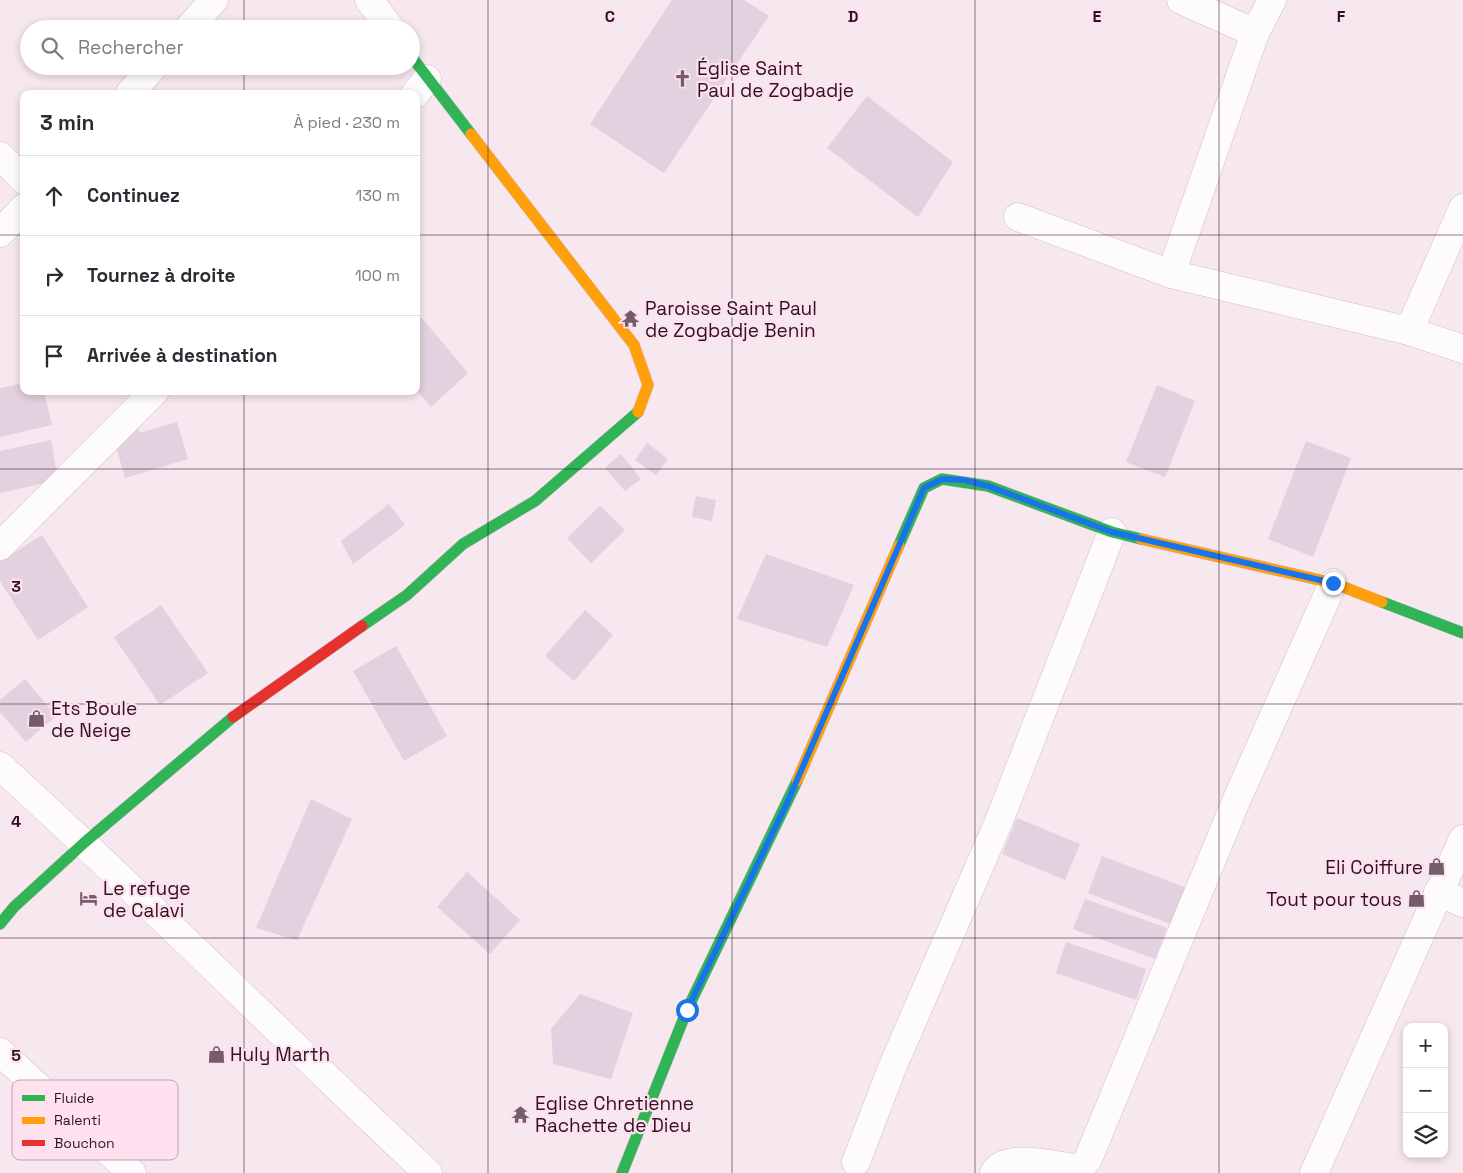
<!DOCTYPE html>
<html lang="fr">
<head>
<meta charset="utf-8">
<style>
	:root { --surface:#fff; --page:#f2f2f3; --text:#2b2b33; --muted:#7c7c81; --line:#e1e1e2 }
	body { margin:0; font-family:"Space Grotesk",sans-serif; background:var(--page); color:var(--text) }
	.controls { position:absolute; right:15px; bottom:15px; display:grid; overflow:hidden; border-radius:10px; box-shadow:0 2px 8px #0003 }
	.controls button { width:45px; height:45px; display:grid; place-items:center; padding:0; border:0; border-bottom:1px solid var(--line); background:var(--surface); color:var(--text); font:25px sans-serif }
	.stop { position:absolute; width:15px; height:15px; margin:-11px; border:4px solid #1a73e8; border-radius:50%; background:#fff }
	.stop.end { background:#1a73e8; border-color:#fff; box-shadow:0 1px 5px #0008 }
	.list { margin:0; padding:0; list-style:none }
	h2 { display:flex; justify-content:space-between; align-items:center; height:65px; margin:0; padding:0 20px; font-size:21px }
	h2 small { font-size:16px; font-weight:400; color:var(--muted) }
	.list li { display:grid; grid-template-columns:32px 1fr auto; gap:15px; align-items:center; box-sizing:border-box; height:80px; padding:0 20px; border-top:1px solid var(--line) }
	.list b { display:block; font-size:19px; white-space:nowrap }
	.list em { font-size:16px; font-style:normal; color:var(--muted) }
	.icon { flex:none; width:28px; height:28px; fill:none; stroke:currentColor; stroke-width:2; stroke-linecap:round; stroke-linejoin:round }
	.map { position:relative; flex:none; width:1463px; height:1173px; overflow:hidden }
	.search { position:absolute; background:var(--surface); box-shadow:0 2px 8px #0003; left:20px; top:20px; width:400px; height:55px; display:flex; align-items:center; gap:12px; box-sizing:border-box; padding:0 18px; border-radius:28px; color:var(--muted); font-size:19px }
	.panel { position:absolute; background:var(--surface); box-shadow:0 2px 8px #0003; left:20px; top:90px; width:400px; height:305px; border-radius:10px }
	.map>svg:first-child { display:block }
	.building { fill:#e2d1de }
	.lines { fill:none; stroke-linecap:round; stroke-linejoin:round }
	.street-casing { stroke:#d2bec8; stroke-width:29 }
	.fast-casing { stroke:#d2bec8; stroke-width:12 }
	.slow-casing { stroke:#d2bec8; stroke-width:12 }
	.jam-casing { stroke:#d2bec8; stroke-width:12 }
	.street { stroke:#fefbfd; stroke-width:28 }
	.fast { stroke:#30b455; stroke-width:11 }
	.slow { stroke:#ff9f0a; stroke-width:11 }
	.jam { stroke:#e5322d; stroke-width:11 }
	.route { stroke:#1a73e8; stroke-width:6 }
	.grid { fill:none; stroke:#2c1320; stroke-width:1; stroke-opacity:0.55 }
	.labels { text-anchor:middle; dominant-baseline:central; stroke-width:4.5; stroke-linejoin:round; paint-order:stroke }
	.poi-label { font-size:19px; fill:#2c1320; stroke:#fee0ef; text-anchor:start }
	.key { fill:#fee0ef; stroke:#bfa2b1; stroke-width:1 }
	.key-label { font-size:14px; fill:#2c1320 }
	.grid-label { font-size:16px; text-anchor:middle; font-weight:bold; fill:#2c1320; stroke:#fee0ef; stroke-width:4.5; stroke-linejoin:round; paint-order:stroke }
</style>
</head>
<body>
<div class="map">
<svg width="1463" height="1173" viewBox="0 0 1463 1173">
	<rect width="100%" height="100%" fill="#f7e7ef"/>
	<g class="building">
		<path d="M672 0H744L769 16 664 173 590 124Z"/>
		<path d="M867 96 953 162 918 217 827 148Z"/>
		<path d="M421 317 468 373 431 407 416 390V320Z"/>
		<path d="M24 383V391H44L52 425 0 437V388Z"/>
		<path d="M1157 385 1195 401 1165 477 1126 462Z"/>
		<path d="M177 422 188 459 125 478 113 436 138 428 140 433Z"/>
		<path d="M51 440 58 480 0 493V451Z"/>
		<path d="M1306 441 1351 458 1313 557 1268 539Z"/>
		<path d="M647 443 668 459 656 475 635 460Z"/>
		<path d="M621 454 641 479 625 491 605 468Z"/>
		<path d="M696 496 716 500 712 521 692 517Z"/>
		<path d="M389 504 405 525 353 564 341 541Z"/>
		<path d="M600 506 625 530 591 563 567 538Z"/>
		<path d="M42 535 88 607 38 640 0 581V562Z"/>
		<path d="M766 554 854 585 827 647 737 619Z"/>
		<path d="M161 605 208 673 160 705 114 637Z"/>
		<path d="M585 610 613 635 574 681 545 656Z"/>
		<path d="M396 646 447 736 404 761 353 671Z"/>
		<path d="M25 679 56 716 26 742 0 712V700Z"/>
		<path d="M311 799 352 819 297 940 256 928Z"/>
		<path d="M1017 818 1080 844 1065 880 1002 854Z"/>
		<path d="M1102 856 1187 888 1173 925 1088 893Z"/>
		<path d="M467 872 520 920 490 954 437 907Z"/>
		<path d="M1085 899 1167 928 1155 959 1073 929Z"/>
		<path d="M1066 942 1146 969 1136 1000 1056 973Z"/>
		<path d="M580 994 633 1013 611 1079 553 1064 551 1029Z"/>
	</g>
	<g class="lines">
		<defs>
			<g id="street">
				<path d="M369 0 391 29"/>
				<path d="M1181 0 1255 33"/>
				<path d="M188 29 214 0"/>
				<path d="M129 94 154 66"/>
				<path d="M415 94 427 79"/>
				<path d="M0 156 24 180"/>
				<path d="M1018 217 1171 274 1409 331 1463 349"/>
				<path d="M0 233 24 208"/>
				<path d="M1171 274 1255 33 1272 0"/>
				<path d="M1409 331 1463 208"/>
				<path d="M0 546 155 391"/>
				<path d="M0 766C146 898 284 1039 428 1173"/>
				<path d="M1438 892 1463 903"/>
				<path d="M0 1052 132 1173"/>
				<path d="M856 1162 892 1068 999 821 1112 532"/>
				<path d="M994 1173C1005 1152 1055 1166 1075 1168L1083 1165 1088 1159 1237 799 1333 583"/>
				<path d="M1314 1173 1463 839"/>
			</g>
			<g id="fast">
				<path d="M411 56 471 134"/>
				<path d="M899 545 924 488 942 479 988 486 1112 532 1141 539"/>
				<path d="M1382 602 1463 633"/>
				<path d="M362 626 407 595 463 544 535 501 638 412"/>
				<path d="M0 924 14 907 85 842 233 717"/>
				<path d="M622 1173 687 1010 797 781"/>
			</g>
			<g id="slow">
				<path d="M471 134 634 345 648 385 638 412"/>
				<path d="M1141 539 1333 583 1382 602"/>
				<path d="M797 781 899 545"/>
			</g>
			<path id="jam" d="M233 717 362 626"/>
		</defs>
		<use href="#street" class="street-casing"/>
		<use href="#fast" class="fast-casing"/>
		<use href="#slow" class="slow-casing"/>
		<use href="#jam" class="jam-casing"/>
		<use href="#street" class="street"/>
		<use href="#fast" class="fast"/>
		<use href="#slow" class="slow"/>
		<use href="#jam" class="jam"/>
	</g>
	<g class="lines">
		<path class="route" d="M687 1010 787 803 924 488 942 479 964 480 988 486 1112 532 1333 583"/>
	</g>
	<path class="grid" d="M244 0V29M488 0V1173M732 0V1173M975 0V1173M1219 0V1173M244 66V94M0 235H24M416 235H1463M244 391V1173M0 469H1463M0 704H1463M0 938H1463"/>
	<defs>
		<symbol id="church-bare" viewBox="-9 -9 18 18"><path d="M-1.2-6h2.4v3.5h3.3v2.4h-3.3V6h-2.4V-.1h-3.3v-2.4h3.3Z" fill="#735d68" stroke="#fee0ef" stroke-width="2.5" paint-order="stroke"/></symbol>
		<symbol id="temple-bare" viewBox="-9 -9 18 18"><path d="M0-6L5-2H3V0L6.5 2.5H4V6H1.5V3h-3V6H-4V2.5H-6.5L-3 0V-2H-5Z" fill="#735d68" stroke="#fee0ef" stroke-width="2.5" paint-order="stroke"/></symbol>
		<symbol id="shop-bare" viewBox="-9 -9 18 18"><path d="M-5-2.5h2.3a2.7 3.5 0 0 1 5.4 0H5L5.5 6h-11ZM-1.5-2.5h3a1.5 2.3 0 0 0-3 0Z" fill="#735d68" stroke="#fee0ef" stroke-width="2.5" paint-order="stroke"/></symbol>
		<symbol id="hotel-bare" viewBox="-9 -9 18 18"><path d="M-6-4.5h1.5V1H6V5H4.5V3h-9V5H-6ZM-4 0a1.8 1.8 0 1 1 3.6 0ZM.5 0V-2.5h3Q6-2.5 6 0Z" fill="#735d68" stroke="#fee0ef" stroke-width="2.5" paint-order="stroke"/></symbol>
	</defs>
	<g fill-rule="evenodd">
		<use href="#church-bare" x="670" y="66" width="25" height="25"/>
		<use href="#temple-bare" x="618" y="306" width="25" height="25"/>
		<use href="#shop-bare" x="24" y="706" width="25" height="25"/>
		<use href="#shop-bare" x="1424" y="854" width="25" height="25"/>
		<use href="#hotel-bare" x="76" y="886" width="25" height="25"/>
		<use href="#shop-bare" x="1404" y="886" width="25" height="25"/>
		<use href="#shop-bare" x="204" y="1042" width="25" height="25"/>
		<use href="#temple-bare" x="508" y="1102" width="25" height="25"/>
	</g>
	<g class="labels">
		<g class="poi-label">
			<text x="697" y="68">Église Saint<tspan x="697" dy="22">Paul de Zogbadje</tspan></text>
			<text x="645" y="308">Paroisse Saint Paul<tspan x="645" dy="22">de Zogbadje Benin</tspan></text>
			<text x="51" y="708">Ets Boule<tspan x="51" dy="22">de Neige</tspan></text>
			<text x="1423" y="867" text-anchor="end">Eli Coiffure</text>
			<text x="103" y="888">Le refuge<tspan x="103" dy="22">de Calavi</tspan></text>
			<text x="1402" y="899" text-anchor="end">Tout pour tous</text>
			<text x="230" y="1054">Huly Marth</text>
			<text x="535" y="1103">Eglise Chretienne<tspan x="535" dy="22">Rachette de Dieu</tspan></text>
		</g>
	</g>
	<rect x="12" y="1080" width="166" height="80" rx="8" class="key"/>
	<rect x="22" y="1095" width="23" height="6" fill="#30b455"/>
	<rect x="22" y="1117" width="23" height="7" fill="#ff9f0a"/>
	<rect x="22" y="1140" width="23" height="6" fill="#e5322d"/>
	<g class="key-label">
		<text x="54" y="1103">Fluide</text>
		<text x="54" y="1125">Ralenti</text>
		<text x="54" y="1148">Bouchon</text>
	</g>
	<g class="grid-label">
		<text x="610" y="22">C</text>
		<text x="853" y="22">D</text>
		<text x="1097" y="22">E</text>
		<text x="1341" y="22">F</text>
		<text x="16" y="592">3</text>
		<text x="16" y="827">4</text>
		<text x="16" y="1061">5</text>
	</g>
</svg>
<div class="controls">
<button>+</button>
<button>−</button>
<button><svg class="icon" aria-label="layers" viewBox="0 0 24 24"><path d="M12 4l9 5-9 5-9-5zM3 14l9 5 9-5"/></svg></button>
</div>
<div class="stop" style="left:687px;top:1010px"></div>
<div class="stop end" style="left:1333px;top:583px"></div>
<div class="search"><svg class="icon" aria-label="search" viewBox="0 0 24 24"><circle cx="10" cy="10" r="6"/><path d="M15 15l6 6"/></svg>Rechercher</div>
<section class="panel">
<h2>3 min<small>À pied · 230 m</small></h2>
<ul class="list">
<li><svg class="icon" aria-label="ahead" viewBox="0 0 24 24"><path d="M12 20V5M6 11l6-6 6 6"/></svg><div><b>Continuez</b></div><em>130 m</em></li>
<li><svg class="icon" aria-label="right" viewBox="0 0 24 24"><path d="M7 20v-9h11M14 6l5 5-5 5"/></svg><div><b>Tournez à droite</b></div><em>100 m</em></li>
<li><svg class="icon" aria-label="arrive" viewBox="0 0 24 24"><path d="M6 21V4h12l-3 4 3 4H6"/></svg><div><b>Arrivée à destination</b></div></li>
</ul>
</section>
</div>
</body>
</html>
